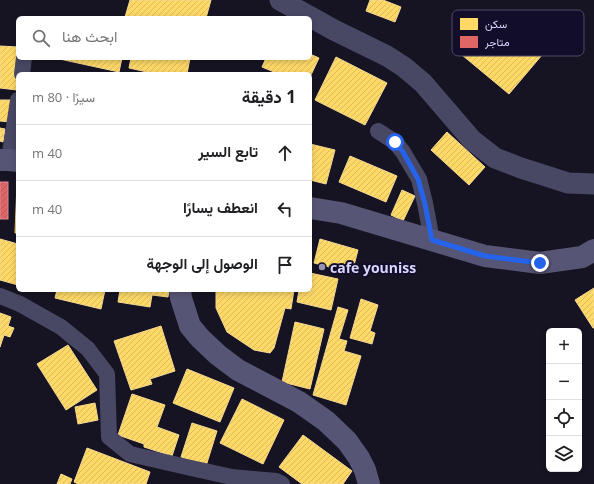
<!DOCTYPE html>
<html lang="ar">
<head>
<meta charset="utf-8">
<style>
	:root { --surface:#fff; --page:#f6f6f6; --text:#202124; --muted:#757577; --line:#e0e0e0 }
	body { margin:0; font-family:"Open Sans",Vazirmatn,sans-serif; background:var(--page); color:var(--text); direction:rtl }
	.controls { position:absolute; right:12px; bottom:12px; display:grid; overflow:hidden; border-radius:6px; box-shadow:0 2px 6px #0003 }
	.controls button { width:36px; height:36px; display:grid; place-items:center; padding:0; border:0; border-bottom:1px solid var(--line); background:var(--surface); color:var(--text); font:20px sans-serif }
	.stop { position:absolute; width:12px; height:12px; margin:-9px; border:3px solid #2563eb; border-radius:50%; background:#fff }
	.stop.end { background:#2563eb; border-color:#fff; box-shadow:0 1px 4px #0008 }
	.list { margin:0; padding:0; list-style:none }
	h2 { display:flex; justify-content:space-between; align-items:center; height:52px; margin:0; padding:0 16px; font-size:17px }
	h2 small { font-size:13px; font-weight:400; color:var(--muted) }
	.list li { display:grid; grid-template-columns:26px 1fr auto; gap:12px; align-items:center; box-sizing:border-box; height:56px; padding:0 16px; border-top:1px solid var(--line) }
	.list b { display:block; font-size:15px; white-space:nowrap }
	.list em { font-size:13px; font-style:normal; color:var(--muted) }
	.icon { flex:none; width:22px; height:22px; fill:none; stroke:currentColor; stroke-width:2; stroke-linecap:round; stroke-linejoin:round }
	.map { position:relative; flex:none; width:594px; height:484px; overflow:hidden; direction:ltr }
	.search { position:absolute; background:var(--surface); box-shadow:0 2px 6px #0003; left:16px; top:16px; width:296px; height:44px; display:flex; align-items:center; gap:10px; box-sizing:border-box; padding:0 14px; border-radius:6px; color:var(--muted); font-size:15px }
	.panel { position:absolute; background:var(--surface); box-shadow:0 2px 6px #0003; left:16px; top:72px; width:296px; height:220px; border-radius:6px; direction:rtl }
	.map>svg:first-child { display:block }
	.homes { fill:url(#homes-hatch); stroke:#f4d894 }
	.shops { fill:url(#shops-hatch); stroke:#de8894 }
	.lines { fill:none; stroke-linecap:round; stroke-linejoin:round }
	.minor { stroke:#494864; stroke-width:16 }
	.tertiary { stroke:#494864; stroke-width:21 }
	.secondary { stroke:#575575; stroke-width:22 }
	.route { stroke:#2563eb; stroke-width:5 }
	.poi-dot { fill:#9592b2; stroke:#120e29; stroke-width:1.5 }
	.labels { text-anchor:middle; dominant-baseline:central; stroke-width:4; stroke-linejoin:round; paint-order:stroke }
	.poi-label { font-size:14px; font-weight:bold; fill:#dad6ff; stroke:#120e29; text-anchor:start }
	.key { fill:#120e29; stroke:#4e4a69; stroke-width:1 }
	.key-label { font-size:11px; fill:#dad6ff }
</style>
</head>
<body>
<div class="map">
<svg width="594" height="484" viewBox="0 0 594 484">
	<defs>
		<pattern id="homes-hatch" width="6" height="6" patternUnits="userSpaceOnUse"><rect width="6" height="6" fill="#ffd966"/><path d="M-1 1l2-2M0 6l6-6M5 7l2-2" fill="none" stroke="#d9ba61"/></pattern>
		<pattern id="shops-hatch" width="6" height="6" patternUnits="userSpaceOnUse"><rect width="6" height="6" fill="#e06666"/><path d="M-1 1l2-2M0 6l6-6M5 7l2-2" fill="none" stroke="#b05b5e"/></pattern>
	</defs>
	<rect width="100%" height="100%" fill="#161423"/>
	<g class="homes">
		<path d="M130 0H211L206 18H128L125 17Z"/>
		<path d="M370 0H383L401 7 395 22 366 11Z"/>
		<path d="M488 11 542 55 509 94 456 50Z"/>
		<path d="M0 46 18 47 17 90 0 88Z"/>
		<path d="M310 54 319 58 310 77V74H273L274 72 262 67 266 58H310Z"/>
		<path d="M336 57 387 83 365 125 315 100Z"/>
		<path d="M55 58H122L119 72Z"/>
		<path d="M131 58H190L187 74H156L129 68Z"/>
		<path d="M0 100H11L10 122 0 121Z"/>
		<path d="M0 128 5 129 3 142 0 141Z"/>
		<path d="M447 132 485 167 469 185 431 150Z"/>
		<path d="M310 144 335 150 326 184 310 180Z"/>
		<path d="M350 156 397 176 386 202 339 182Z"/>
		<path d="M17 183H18V233H15Z"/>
		<path d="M402 190 415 196 403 221 391 215Z"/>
		<path d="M0 239 18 244V285L0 280Z"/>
		<path d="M320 239 358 250 352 273 314 263Z"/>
		<path d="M310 273 338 279 331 310 297 302 299 290H310Z"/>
		<path d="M594 288V328H593L575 300Z"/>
		<path d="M57 290H105L101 309 55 298Z"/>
		<path d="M120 290H169L168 297 152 295 150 307 118 302Z"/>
		<path d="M216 290H294L291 309 285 308 274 348 270 353 254 350 227 332 216 308Z"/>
		<path d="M361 299 378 305 370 331 375 333 372 344 350 338Z"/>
		<path d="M338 307 348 310 339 339 347 341 344 351 361 356 346 405 313 395Z"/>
		<path d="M0 313 11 317 8 326 14 328 10 337 4 335 0 347Z"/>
		<path d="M295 322 324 329 310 389 282 382Z"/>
		<path d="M161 326 175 371 150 379 152 384 131 390 114 341Z"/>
		<path d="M68 345 97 390 66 410 37 364Z"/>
		<path d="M187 369 234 388 220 422 173 403Z"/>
		<path d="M132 394 165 405 157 427 179 435 172 456 144 447V444L118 435Z"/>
		<path d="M242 399 284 420 263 464 220 443Z"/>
		<path d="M95 403 98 420 78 424 75 407Z"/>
		<path d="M192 423 217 431 206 466 181 457Z"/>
		<path d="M303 435 352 471 343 484H302L279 467Z"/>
		<path d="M87 448 150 472 146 484H78L74 482Z"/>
		<path d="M61 474 72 479 70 484H57Z"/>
	</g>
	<rect class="shops" x="0" y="182" width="8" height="37"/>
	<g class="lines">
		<g class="minor">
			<path d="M22 74 24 58"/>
			<path d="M378 131 395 142 403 152 419 179 425 203 432 240"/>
			<path d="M9 160 18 100"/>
			<path d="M0 296 20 304 61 327 88 349 107 374 109 437 130 454 191 468 232 477 276 481 282 484"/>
		</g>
		<path class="tertiary" d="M280 0 334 30 387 56 404 67 423 83 472 140 495 158 521 168 568 183 594 184"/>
		<g class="secondary">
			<path d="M0 160H9L18 161"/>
			<path d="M310 208 341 213 485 256 540 263 582 257 594 250"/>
			<path d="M180 290 181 298 190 326 200 338 218 355 238 370 299 402 326 421 347 441 359 458 365 470 369 484"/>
		</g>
	</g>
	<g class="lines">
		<path class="route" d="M395 142 403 152 418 179 425 204 432 240 485 256 540 263"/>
	</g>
	<circle class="poi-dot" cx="322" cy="267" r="4"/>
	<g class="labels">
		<g class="poi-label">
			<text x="330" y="267">cafe youniss</text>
		</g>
	</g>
	<rect x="452" y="10" width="132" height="46" rx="6" class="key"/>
	<rect x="460" y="18" width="18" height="12" fill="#ffd966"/>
	<rect x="460" y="36" width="18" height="12" fill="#e06666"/>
	<g class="key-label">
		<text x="485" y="28">سكن</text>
		<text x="485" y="46">متاجر</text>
	</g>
</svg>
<div class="controls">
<button>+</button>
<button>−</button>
<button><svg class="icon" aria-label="locate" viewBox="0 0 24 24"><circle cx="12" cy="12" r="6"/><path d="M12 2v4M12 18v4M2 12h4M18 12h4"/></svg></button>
<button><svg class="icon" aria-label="layers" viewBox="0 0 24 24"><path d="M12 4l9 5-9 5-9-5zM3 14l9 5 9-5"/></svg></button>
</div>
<div class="stop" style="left:395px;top:142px"></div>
<div class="stop end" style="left:540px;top:263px"></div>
<div class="search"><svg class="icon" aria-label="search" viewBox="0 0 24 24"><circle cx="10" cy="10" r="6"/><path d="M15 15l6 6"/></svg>ابحث هنا</div>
<section class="panel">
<h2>1 دقيقة<small>سيرًا · 80 m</small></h2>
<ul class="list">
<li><svg class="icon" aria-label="ahead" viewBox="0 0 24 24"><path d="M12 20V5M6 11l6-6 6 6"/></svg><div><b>تابع السير</b></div><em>40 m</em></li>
<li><svg class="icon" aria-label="left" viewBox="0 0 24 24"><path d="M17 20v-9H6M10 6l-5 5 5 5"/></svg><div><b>انعطف يسارًا</b></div><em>40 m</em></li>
<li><svg class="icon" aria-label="arrive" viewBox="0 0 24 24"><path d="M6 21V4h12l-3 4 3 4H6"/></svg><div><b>الوصول إلى الوجهة</b></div></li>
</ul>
</section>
</div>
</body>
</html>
